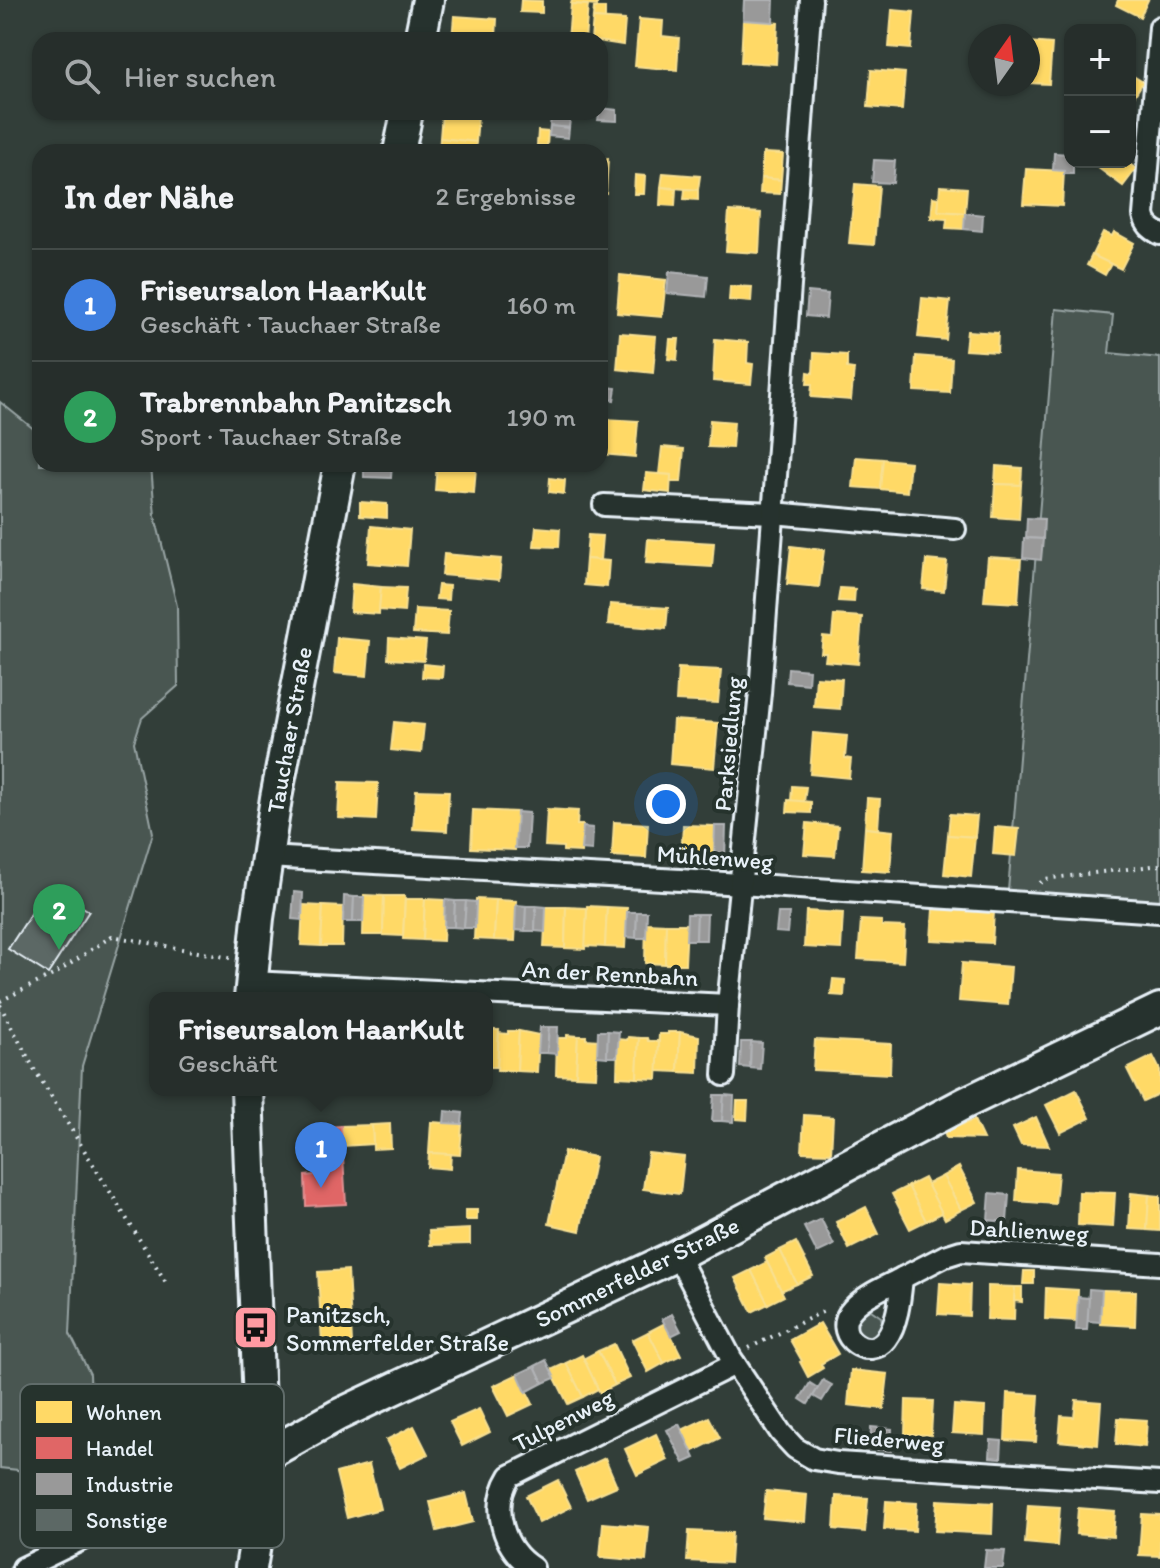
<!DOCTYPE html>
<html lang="de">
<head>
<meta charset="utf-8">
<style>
	:root { --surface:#262e2b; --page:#323a37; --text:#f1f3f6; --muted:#a4a8a9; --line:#424a47; --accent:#8abfa5 }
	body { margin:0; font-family:Itim,sans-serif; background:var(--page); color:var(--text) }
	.controls { position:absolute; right:24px; top:24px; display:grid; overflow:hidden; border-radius:16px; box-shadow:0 2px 6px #0004 }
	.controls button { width:72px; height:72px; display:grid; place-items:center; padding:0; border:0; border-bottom:2px solid var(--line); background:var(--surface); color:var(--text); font:40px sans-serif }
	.compass { position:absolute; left:968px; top:24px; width:72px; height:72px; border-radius:50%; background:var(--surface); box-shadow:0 2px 6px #0004; rotate:14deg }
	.you { position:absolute; left:666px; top:804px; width:28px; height:28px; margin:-20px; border:6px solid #fff; border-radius:50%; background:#1a73e8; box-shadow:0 0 0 12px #1a73e833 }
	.badge { display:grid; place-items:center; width:52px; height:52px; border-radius:50%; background:var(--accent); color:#fff; font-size:26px; font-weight:700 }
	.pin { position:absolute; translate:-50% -66px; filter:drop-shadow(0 2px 4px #0008) }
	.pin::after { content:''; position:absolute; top:42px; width:28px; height:24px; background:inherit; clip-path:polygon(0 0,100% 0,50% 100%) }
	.popup { position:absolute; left:149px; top:992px; width:344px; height:104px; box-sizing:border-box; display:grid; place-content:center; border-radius:16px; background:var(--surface); filter:drop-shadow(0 2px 6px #0005); font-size:26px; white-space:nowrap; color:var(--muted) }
	.popup b { font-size:30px; color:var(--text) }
	.popup::after { content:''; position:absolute; left:50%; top:100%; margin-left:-16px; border:16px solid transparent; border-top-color:var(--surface) }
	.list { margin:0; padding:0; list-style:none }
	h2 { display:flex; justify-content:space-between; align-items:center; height:104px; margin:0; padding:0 32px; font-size:34px }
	h2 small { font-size:26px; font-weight:400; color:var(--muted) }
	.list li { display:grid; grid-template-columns:52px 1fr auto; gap:24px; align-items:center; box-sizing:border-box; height:112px; padding:0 32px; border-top:2px solid var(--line) }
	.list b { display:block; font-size:30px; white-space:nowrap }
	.list p { margin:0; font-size:26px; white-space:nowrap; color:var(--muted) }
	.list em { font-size:26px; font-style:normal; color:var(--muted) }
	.icon { flex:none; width:44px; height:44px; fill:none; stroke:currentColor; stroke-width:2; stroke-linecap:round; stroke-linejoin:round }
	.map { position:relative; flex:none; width:1160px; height:1568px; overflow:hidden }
	.search { position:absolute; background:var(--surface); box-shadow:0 2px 6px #0004; left:32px; top:32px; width:576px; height:88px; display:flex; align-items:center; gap:20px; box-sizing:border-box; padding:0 28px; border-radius:24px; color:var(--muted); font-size:30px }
	.panel { position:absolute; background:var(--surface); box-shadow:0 2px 6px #0004; left:32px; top:144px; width:576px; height:328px; border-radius:24px }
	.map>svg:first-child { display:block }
	.green { fill:#495651; stroke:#98a4a4; stroke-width:2 }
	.homes { fill:#ffd966; stroke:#f8e092; stroke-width:2 }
	.shops { fill:#e06666; stroke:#e29092; stroke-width:2 }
	.industry { fill:#999; stroke:#b1b3b6; stroke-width:2 }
	.building { fill:#5c6865; stroke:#e8f1f8; stroke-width:2 }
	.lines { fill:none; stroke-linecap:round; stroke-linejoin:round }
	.street-casing { stroke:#e8f1f8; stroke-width:26 }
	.secondary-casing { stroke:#e8f1f8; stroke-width:36 }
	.path { stroke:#e8f1f8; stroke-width:4; stroke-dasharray:2 6; stroke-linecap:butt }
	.street { stroke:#26332d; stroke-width:20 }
	.secondary { stroke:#26332d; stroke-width:30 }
	.labels { text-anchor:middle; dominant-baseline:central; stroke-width:8; stroke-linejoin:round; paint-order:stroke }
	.street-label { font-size:24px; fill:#e8f1f8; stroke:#26332d }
	.poi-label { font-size:24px; fill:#e8f1f8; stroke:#26332d; text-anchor:start }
	.key { fill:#26332d; stroke:#606c6a; stroke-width:2 }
	.key-label { font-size:22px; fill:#e8f1f8 }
</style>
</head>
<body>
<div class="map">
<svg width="1160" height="1568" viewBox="0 0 1160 1568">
	<rect width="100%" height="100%" fill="#323e39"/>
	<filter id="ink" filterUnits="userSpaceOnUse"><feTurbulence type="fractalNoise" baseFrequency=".0125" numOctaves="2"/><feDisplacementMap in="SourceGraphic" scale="16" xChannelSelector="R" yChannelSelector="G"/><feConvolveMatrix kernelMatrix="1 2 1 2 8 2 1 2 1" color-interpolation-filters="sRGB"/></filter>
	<g filter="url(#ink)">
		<g class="green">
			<path d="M1056 309 1113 315 1109 353 1160 358V902L1008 891Z"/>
			<path d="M0 402 40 434V464H151L155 516 177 606 178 686 142 718 134 742 153 833 82 1066 70 1334 90 1374 93 1462 100 1460 110 1507 104 1512 105 1515 101 1518V1520L17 1568H9L47 1550 70 1536 18 1470 0 1468Z"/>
			<path d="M871 1310 881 1317 884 1329 872 1342 856 1336 855 1318 864 1311Z"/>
		</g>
		<g class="homes">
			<path d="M521 0 542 1V13L520 12Z"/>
			<path d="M572 0H597V6L571 4Z"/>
			<path d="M1118 0H1148L1140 17 1116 5Z"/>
			<path d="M571 4 588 5 585 40H568Z"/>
			<path d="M594 8H605V19L593 18Z"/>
			<path d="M892 10 914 12 911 49 889 47Z"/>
			<path d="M454 16 497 19 496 37 484 36V40H452Z"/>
			<path d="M593 18 625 20 623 45 591 40Z"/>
			<path d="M639 19 663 21 662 36 679 38 677 70 635 66Z"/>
			<path d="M743 20 778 23 776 64 741 62Z"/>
			<path d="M1028 42 1052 44 1049 84 1028 83Z"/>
			<path d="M871 70 905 73 902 110 868 107Z"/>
			<path d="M1130 74 1143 82 1133 98 1130 96Z"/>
			<path d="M559 112H590V118L559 116Z"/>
			<path d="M442 113 478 116 476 142 440 138Z"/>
			<path d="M538 131 548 132 547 146 537 145Z"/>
			<path d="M440 138 476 142 475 152H439Z"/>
			<path d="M763 153 783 154 781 180 761 178Z"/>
			<path d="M600 158 608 159 606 193H600Z"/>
			<path d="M1097 162H1127L1136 169 1123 186 1094 165Z"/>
			<path d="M1026 169 1064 171 1062 206 1023 204Z"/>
			<path d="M663 173 700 176 698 190 661 187Z"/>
			<path d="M635 175 645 176 644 194H634Z"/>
			<path d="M761 178 781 180 780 194 760 193Z"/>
			<path d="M855 184 879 186 874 245 849 243Z"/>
			<path d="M940 186 967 188 965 213 938 211Z"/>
			<path d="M661 187 676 189 675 206 660 205Z"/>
			<path d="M685 189 698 190V200L684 199Z"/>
			<path d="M933 197 939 198 938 211 965 213 964 229 946 228 947 219 931 218Z"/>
			<path d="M729 211 761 213 759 253 726 251Z"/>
			<path d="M1103 232 1112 236 1114 232 1134 243 1121 269 1092 255Z"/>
			<path d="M1092 255 1111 264 1105 275 1087 265Z"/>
			<path d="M620 275 666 280 662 317 617 313Z"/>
			<path d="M730 286 752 287 751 302 729 300Z"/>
			<path d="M922 298 950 301 946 340 918 337Z"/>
			<path d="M967 331 998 333 997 352 965 350Z"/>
			<path d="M620 333 656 336 653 373 617 369Z"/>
			<path d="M670 339H679L677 360 668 359Z"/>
			<path d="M715 339 748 342 747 363 753 364 751 384 713 381Z"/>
			<path d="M814 353 847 355V368L854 369 851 400 811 397 812 384H807L808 372 813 373Z"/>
			<path d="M916 356 952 359 950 393 914 391Z"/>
			<path d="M604 419 638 421 635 457 601 454Z"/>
			<path d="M710 420 734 422 732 448 708 447Z"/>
			<path d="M662 447 684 449 681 482H670L671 475 659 474Z"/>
			<path d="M856 457 883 459 880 489 853 487Z"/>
			<path d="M883 459 910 462 907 492 880 489Z"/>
			<path d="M437 464 476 467 474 493 435 490Z"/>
			<path d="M996 466 1022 468 1021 485 995 484Z"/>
			<path d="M646 473 671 475 670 493 644 490Z"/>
			<path d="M550 478 565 480 564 494 549 492Z"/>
			<path d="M995 484 1021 485 1019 519 993 517Z"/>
			<path d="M360 502 387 504V518L360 516Z"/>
			<path d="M371 526 410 530 407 566 368 563Z"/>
			<path d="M536 527 560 529 559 547 534 546Z"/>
			<path d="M588 535 602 536 600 560 586 559Z"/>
			<path d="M648 539 714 543 712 567 646 563Z"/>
			<path d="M791 546 824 550 819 587 787 584Z"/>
			<path d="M444 554 501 559 499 580 442 575Z"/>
			<path d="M988 557 1021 559 1018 603 984 601Z"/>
			<path d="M586 559 609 561 607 587 584 585Z"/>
			<path d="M926 560 947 562 944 591 923 589Z"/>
			<path d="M352 584 381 587 379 614 350 612Z"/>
			<path d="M438 585 449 586 448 600 436 599Z"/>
			<path d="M381 587 406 588 404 612 379 610Z"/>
			<path d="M840 588 855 589 854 602 838 601Z"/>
			<path d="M610 604 668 608 666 629 608 624Z"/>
			<path d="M415 609 449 611 447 635 413 633Z"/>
			<path d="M834 615 862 617 858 664 825 661 826 653H821L823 636 832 637Z"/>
			<path d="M337 638 370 641 367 676 334 673Z"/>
			<path d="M389 638 426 641 424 661 388 659Z"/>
			<path d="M423 664 443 666 442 678 422 677Z"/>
			<path d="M678 668 721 670 718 703 676 701Z"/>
			<path d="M816 677 842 679 840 709 814 707Z"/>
			<path d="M673 720 718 723 714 768 670 764Z"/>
			<path d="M394 722 424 725 421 753 391 750Z"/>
			<path d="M813 733 847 736 845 758 851 759 849 778 810 774Z"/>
			<path d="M340 782 378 783 376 820 338 818Z"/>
			<path d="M792 786 806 787 804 802 791 801Z"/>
			<path d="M416 790 449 791 447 831 413 829Z"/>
			<path d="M867 798 880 799 878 829 865 828Z"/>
			<path d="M788 800 811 802V813L787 812Z"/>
			<path d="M547 809 578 811 577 825H583L581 852 563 851V847L545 846Z"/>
			<path d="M473 810 517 812 515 850 471 848Z"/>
			<path d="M950 814 977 816 975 837 948 835Z"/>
			<path d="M614 822 648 824 646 858 612 856Z"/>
			<path d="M807 823 838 826 835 856 804 854Z"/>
			<path d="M683 825 715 826 714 861 681 860Z"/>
			<path d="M995 827 1019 829 1016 856 993 854Z"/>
			<path d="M865 828 893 831 890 872 862 870Z"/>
			<path d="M948 835 975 837 971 877 944 874Z"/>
			<path d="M364 895 384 896 383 935H363Z"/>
			<path d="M384 896H405L403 936 383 935Z"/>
			<path d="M405 899H425L423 940 403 939Z"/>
			<path d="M425 899 445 900 443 941 423 940Z"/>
			<path d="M476 899 496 900 494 940 474 939Z"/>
			<path d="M496 900 517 901 515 941 494 940Z"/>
			<path d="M303 905 323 906 321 946 301 945Z"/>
			<path d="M323 906 343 907 342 946H321Z"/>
			<path d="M587 906 607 907 605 947 585 946Z"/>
			<path d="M546 907H566L565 948 544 947Z"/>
			<path d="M566 907 587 908 585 949 565 948Z"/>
			<path d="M607 907 627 908 625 948 605 947Z"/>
			<path d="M933 909 994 912 992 943 931 940Z"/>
			<path d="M806 911 843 913 841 949 804 947Z"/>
			<path d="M861 920 882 921V926L905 927 903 962 858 959Z"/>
			<path d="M646 923 666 924 665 964 645 963Z"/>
			<path d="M666 924H687L685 964H665Z"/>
			<path d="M962 963 1011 967 1008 1005 959 1001Z"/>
			<path d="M833 979 845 980 844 996 831 995Z"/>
			<path d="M487 1027V1030H499L497 1067H487Z"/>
			<path d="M508 1031H519L517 1071 497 1070 499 1033 508 1034Z"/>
			<path d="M519 1031 539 1035 537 1072 517 1071Z"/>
			<path d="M668 1032H680L678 1072 657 1071 659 1034H668Z"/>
			<path d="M680 1032 699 1036 698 1073 678 1072Z"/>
			<path d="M567 1035 578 1036 576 1076 556 1075 557 1038H567Z"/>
			<path d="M578 1036H586V1039L598 1040 596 1077 576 1076Z"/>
			<path d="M628 1037 639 1038 637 1078 617 1077 618 1039 627 1040Z"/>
			<path d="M639 1038H647L648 1041H659L657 1079 637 1078Z"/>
			<path d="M815 1040 891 1044 890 1074 813 1070Z"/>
			<path d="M1153 1056 1160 1070V1093L1143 1101 1127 1069Z"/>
			<path d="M1076 1090 1090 1118 1060 1133 1046 1105Z"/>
			<path d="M737 1101H748L747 1120 736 1119Z"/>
			<path d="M804 1115 833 1117 831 1153 802 1152Z"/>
			<path d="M1036 1117 1049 1146 1021 1145 1013 1128Z"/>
			<path d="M974 1120 983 1139 946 1138 944 1132Z"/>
			<path d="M431 1122 462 1124 460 1155 429 1153Z"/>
			<path d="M390 1124 391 1148 373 1149 372 1125Z"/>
			<path d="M372 1125 373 1144 343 1146 341 1126Z"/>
			<path d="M564 1151 595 1157 580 1231 549 1224Z"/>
			<path d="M429 1153 451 1154 450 1169 428 1167Z"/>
			<path d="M648 1153 684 1157 680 1194 643 1189Z"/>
			<path d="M959 1167 977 1202 961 1210 943 1176Z"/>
			<path d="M1018 1170 1058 1173 1055 1204 1016 1201Z"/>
			<path d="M943 1176 961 1210 945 1219 927 1184Z"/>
			<path d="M924 1178 942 1213 926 1221 908 1186Z"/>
			<path d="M908 1186 926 1221 910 1229 892 1194Z"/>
			<path d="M1079 1192 1115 1193 1113 1227 1078 1225Z"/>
			<path d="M1131 1193 1149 1195 1147 1230 1129 1229Z"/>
			<path d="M1149 1195 1160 1196V1231L1147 1230Z"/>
			<path d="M866 1207 879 1234 849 1249 836 1222Z"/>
			<rect x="465" y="1210" width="12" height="10"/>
			<path d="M470 1229V1244L430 1245 429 1231Z"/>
			<path d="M796 1242 813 1276 797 1284 780 1250Z"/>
			<path d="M780 1250 797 1284 781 1291 765 1258Z"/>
			<path d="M767 1262 784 1296 768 1304 751 1270Z"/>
			<path d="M348 1270 352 1343 322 1344 318 1272Z"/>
			<path d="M751 1270 768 1304 752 1312 735 1278Z"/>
			<path d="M1024 1271H1034V1284H1023Z"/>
			<path d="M940 1283 970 1285 969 1316 938 1314Z"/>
			<path d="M988 1286 1015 1287 1014 1320 987 1319Z"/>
			<path d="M1015 1287H1022V1302L1014 1301Z"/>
			<path d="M1046 1288 1078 1290 1077 1321 1045 1319Z"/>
			<path d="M1102 1290 1136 1291 1135 1326 1100 1324Z"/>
			<path d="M665 1323 681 1355 664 1363 648 1332Z"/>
			<path d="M820 1323 838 1354 821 1364 823 1368 808 1377 800 1362 802 1361 790 1340Z"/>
			<path d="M648 1332 664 1363 648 1372 632 1340Z"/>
			<path d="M614 1344 630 1378 615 1385 598 1351Z"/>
			<path d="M598 1351 615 1385 600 1393 583 1359Z"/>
			<path d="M582 1355 598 1389 583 1397 566 1363Z"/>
			<path d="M566 1363 583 1397 568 1404 551 1370Z"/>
			<path d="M851 1370 888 1374 884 1409 848 1405Z"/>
			<path d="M518 1374 533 1404 508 1416 493 1386Z"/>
			<path d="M1007 1393 1039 1395 1036 1442 1005 1440Z"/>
			<path d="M906 1400 933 1401 931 1435 905 1434Z"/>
			<path d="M1076 1400 1101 1402 1098 1445 1059 1441 1061 1416 1074 1417Z"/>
			<path d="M954 1405 985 1407 984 1435 952 1433Z"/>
			<path d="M479 1409 490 1432 462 1446 450 1422Z"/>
			<path d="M709 1417 720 1438 692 1452 682 1430Z"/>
			<path d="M1118 1418 1147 1420 1145 1447 1116 1444Z"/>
			<path d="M414 1426 428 1454 400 1468 386 1440Z"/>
			<path d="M656 1434 668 1460 637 1475 625 1449Z"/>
			<path d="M605 1458 617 1486 587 1499 575 1472Z"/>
			<path d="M369 1464 380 1509 347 1518 336 1473Z"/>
			<path d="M558 1480 571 1507 539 1523 526 1496Z"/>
			<path d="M766 1491 807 1495 805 1522 763 1518Z"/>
			<path d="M466 1493 473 1522 437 1531 430 1502Z"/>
			<path d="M836 1496 868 1498 865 1532 834 1529Z"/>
			<path d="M937 1500 993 1503 992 1534 935 1531Z"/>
			<path d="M886 1501 917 1503 915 1531 884 1529Z"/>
			<path d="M1028 1505 1060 1507 1057 1546 1025 1543Z"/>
			<path d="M1078 1508 1115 1511 1113 1537 1076 1534Z"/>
			<path d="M1142 1514 1160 1515V1556L1139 1555Z"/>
			<path d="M603 1523 649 1527 646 1561 600 1557Z"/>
			<path d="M689 1531 732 1533 730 1563 687 1561Z"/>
		</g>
		<path class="shops" d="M341 1126 346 1204 306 1206 305 1176 314 1175 311 1128Z"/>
		<g class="industry">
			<path d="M744 0H774L773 22 743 20Z"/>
			<path d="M600 108 617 110V121L598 120Z"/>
			<path d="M551 117 570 119 569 128 550 126Z"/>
			<path d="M550 126 569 128 568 138 549 136Z"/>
			<path d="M1054 153 1070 154V162H1073V174H1064V171L1053 170Z"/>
			<path d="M874 160 895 161 893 183 872 182Z"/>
			<path d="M965 213 983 215 982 231 964 229Z"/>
			<path d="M669 272 708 276 706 297 667 293Z"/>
			<path d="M808 292 828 294 826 318 806 316Z"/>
			<path d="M600 386 616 388 614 400 600 398Z"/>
			<path d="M364 464H392L391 478 364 477Z"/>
			<path d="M1027 518 1044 519 1043 539 1026 538Z"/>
			<path d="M1024 538 1043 539 1041 560 1023 558Z"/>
			<path d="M788 668 809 670 808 684 787 682Z"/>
			<path d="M517 812 529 813 527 848H515Z"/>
			<path d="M715 826H726L725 859H714Z"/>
			<path d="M583 827 593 828 592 850 581 849Z"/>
			<path d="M294 892 303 893 302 920 292 919Z"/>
			<path d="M344 896 354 897 353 922H343Z"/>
			<path d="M354 897H364L363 922H353Z"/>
			<path d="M445 900 455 901 454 927H444Z"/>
			<path d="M455 901H466L464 928 454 927Z"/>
			<path d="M466 901 476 902 475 928H464Z"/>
			<path d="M516 905 526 906 525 931 515 930Z"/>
			<path d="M526 906H536L535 931H525Z"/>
			<path d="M536 906 546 907 545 932 535 931Z"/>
			<path d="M627 912H637L636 938 626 937Z"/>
			<path d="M637 912H647L646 938H636Z"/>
			<path d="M778 913H789L787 933 776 932Z"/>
			<path d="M687 914H697L696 940H686Z"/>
			<path d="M697 914H707L706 940H696Z"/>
			<path d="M540 1027H549L547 1053H538Z"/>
			<path d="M549 1027H558L557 1054 547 1053Z"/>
			<path d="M598 1031H608L607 1057 597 1056Z"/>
			<path d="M608 1031 619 1032 617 1057H607Z"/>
			<path d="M741 1042H751L750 1068 740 1067Z"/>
			<path d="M751 1042 762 1043 760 1069 750 1068Z"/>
			<path d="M714 1095H724L722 1121H712Z"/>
			<path d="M724 1095 734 1096 733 1122 722 1121Z"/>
			<path d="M445 1111 463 1113 462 1124 444 1123Z"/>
			<path d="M990 1193 1009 1195 1007 1222 988 1220Z"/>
			<path d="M821 1219 834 1245 817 1253 804 1227Z"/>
			<path d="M1089 1289 1102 1290 1100 1322 1087 1321Z"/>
			<path d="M1078 1297 1089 1298 1087 1330H1076Z"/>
			<path d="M672 1314 681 1331 671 1336 662 1319Z"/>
			<path d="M546 1360 555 1378 543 1383 535 1366Z"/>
			<path d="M535 1366 543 1383 526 1392 518 1374Z"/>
			<path d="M823 1380 832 1385 822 1401 813 1396Z"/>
			<path d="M810 1383 818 1388 808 1404 800 1399Z"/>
			<path d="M679 1424 695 1458 684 1463 667 1430Z"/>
			<path d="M871 1427 892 1429 891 1451 870 1449Z"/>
			<path d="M991 1440 1002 1441 1001 1458 990 1457Z"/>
			<path d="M986 1550 1005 1551 1003 1568H984Z"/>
		</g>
		<path class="building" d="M49 886 89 911 48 974 8 949Z"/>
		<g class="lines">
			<defs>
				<g id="street">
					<path d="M1160 27 1144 215C1146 225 1151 229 1160 234"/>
					<path d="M604 505 773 513 955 529"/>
					<path d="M267 857 680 880 1160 912"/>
					<path d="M251 982 728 1005"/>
					<path d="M724 1075 728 1005 760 693 811 0"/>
					<path d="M677 1255 731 1358 781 1433 795 1448 814 1459 838 1463 1160 1483"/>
					<path d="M902 1278 945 1256 961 1251 1160 1264"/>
					<path d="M902 1278C900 1297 898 1323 886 1339 869 1362 834 1337 849 1313 860 1297 885 1287 902 1278Z"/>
					<path d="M23 1568 126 1518 261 1458"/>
					<path d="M533 1568C503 1549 490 1508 510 1476L735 1364"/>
				</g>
				<g id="secondary">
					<path d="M420 40 428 0"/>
					<path d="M399 152 407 112"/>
					<path d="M250 998 258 918 276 798 340 464"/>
					<path d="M247 1090 261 1458V1508L251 1568"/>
					<path d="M261 1458 338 1415 677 1255 965 1103 1160 1009"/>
				</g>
			</defs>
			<use href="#street" class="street-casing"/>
			<use href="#secondary" class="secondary-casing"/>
			<g class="path">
				<path d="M1040 883 1045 879 1160 865"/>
				<path d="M0 1001 55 974 112 936 230 958"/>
				<path d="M0 1005 34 1069 167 1284"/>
				<path d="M749 1348 820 1313 828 1310"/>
			</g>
			<use href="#street" class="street"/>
			<use href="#secondary" class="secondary"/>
		</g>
	</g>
	<defs>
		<symbol id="bus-square" viewBox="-11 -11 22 22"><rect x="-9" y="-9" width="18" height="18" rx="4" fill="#ff9aa2" stroke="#26332d"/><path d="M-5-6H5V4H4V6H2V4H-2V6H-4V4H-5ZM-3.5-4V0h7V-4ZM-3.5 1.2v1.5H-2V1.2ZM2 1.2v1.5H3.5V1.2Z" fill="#111"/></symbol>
	</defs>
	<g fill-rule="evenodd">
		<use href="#bus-square" x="230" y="1302" width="51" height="51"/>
	</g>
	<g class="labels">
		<g class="street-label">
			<text transform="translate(289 730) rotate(-80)">Tauchaer Straße</text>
			<text transform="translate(728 744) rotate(-85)">Parksiedlung</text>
			<text transform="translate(715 857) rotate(4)">Mühlenweg</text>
			<text transform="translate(610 973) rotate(3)">An der Rennbahn</text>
			<text transform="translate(1029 1230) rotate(3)">Dahlienweg</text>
			<text transform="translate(637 1272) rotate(-26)">Sommerfelder Straße</text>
			<text transform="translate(563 1420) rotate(-27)">Tulpenweg</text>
			<text transform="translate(889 1439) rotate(5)">Fliederweg</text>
		</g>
		<g class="poi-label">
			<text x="286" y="1314">Panitzsch,<tspan x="286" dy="28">Sommerfelder Straße</tspan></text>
		</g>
	</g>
	<rect x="20" y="1384" width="264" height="164" rx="12" class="key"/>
	<rect x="36" y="1401" width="36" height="22" fill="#ffd966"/>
	<rect x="36" y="1437" width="36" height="22" fill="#e06666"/>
	<rect x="36" y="1473" width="36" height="22" fill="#999"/>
	<rect x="36" y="1509" width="36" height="22" fill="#5c6865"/>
	<g class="key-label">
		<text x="86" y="1420">Wohnen</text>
		<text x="86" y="1456">Handel</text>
		<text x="86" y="1492">Industrie</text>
		<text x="86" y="1528">Sonstige</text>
	</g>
</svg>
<div class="controls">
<button>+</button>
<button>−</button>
</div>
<svg class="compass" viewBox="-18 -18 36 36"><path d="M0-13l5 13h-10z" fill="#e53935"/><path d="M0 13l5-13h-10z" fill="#a4a8a9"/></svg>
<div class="you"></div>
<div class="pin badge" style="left:321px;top:1188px;background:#3f7fe0">1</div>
<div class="popup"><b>Friseursalon HaarKult</b>Geschäft</div>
<div class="pin badge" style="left:59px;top:950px;background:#2e9e5b">2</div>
<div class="search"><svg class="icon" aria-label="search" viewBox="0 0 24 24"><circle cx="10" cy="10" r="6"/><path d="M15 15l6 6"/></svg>Hier suchen</div>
<section class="panel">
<h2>In der Nähe<small>2 Ergebnisse</small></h2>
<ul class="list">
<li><span class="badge" style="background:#3f7fe0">1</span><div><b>Friseursalon HaarKult</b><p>Geschäft · Tauchaer Straße</p></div><em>160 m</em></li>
<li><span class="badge" style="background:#2e9e5b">2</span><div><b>Trabrennbahn Panitzsch</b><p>Sport · Tauchaer Straße</p></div><em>190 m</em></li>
</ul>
</section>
</div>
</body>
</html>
